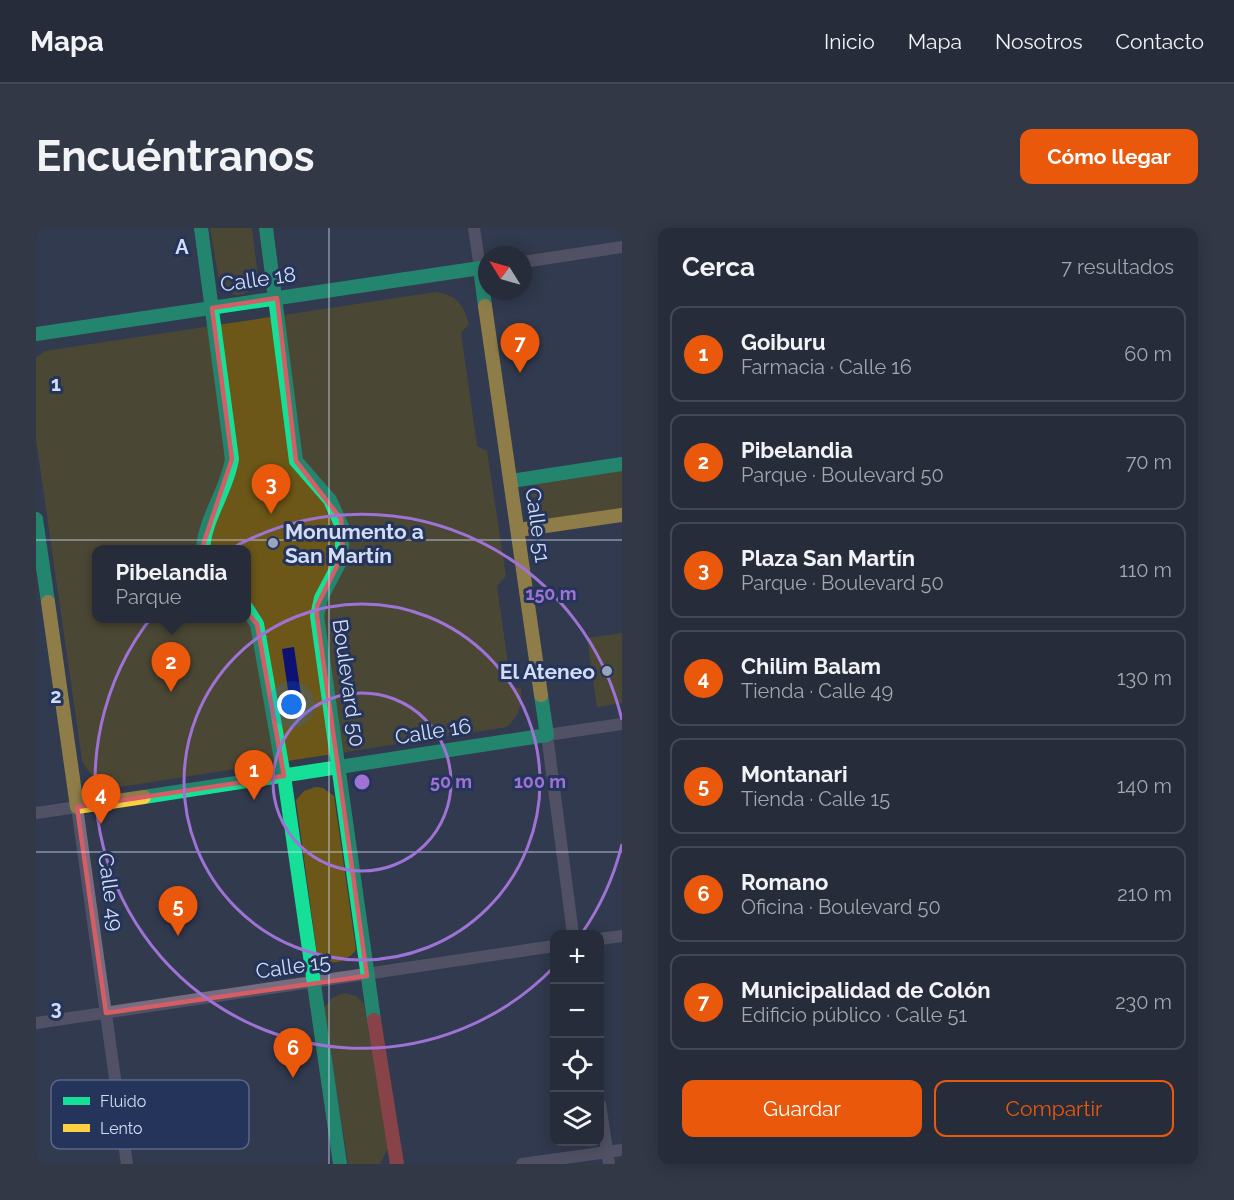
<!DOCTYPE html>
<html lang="es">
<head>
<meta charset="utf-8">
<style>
	:root { --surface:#262c3a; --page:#323845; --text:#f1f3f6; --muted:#a4a7af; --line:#424854; --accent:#ea580c }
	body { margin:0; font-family:Raleway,sans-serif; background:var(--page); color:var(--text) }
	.controls { position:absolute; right:18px; bottom:18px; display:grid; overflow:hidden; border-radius:12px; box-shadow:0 3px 15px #0003 }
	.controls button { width:54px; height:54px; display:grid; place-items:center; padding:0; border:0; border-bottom:2px solid var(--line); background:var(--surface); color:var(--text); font:30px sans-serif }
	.compass { position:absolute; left:442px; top:18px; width:54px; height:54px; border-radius:50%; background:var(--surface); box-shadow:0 3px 15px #0003; rotate:307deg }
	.you { position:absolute; left:256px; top:477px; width:21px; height:21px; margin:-15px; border:4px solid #fff; border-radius:50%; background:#1a73e8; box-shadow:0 0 0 9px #1a73e833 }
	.badge { display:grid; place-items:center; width:39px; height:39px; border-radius:50%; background:var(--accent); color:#fff; font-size:20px; font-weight:700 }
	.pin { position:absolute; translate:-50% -50px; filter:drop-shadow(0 2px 3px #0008) }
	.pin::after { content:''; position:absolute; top:32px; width:21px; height:18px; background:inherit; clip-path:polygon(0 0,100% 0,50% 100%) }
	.popup { position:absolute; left:56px; top:317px; width:159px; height:78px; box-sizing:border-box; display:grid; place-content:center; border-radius:12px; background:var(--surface); filter:drop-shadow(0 2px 4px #0005); font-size:20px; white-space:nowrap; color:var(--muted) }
	.popup b { font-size:22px; color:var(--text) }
	.popup::after { content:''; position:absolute; left:50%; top:100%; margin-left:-12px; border:12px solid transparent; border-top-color:var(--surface) }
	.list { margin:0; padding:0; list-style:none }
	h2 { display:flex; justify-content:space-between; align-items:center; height:78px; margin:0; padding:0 24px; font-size:26px }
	h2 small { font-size:20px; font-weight:400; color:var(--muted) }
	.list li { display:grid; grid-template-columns:39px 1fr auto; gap:18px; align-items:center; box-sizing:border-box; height:96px; margin:0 12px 12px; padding:0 12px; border:2px solid var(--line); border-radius:12px }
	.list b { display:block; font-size:22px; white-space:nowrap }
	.list p { margin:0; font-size:20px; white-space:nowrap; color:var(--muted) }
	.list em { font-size:20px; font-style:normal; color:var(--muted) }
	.actions { display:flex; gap:12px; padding:18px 24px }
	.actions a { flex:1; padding:14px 0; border:2px solid var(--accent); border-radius:12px; text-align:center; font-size:21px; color:var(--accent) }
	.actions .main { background:var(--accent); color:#fff }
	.icon { flex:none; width:33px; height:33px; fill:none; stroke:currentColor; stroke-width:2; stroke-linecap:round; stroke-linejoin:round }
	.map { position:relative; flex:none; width:586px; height:936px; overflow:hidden; border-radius:12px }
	header { display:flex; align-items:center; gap:36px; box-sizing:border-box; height:84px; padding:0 30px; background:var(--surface); border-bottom:2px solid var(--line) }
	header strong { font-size:28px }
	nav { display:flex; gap:33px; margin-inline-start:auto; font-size:21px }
	.intro { display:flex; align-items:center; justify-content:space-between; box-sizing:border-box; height:144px; padding:0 36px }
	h1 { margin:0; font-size:42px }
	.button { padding:15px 27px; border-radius:12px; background:var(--accent); color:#fff; font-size:21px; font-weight:700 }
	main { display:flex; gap:36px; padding:0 36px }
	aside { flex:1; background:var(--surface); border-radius:12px; box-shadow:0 3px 15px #0003 }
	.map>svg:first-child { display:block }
	.green { fill:#6c5718; fill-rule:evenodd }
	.water { fill:#0d1171 }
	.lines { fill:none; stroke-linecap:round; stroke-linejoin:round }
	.street { stroke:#786d80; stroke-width:12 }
	.fast { stroke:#16e098; stroke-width:14 }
	.slow { stroke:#ffcf43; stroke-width:14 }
	.jam { stroke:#f24e42; stroke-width:14 }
	.marked { fill:none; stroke:#d55e66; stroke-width:4.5; stroke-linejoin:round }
	.grid { fill:none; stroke:#d2ddf5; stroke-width:1.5; stroke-opacity:0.55 }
	.ring { fill:none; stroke:#9e73d5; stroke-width:3 }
	.poi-dot { fill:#9aa4bb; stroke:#25345b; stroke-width:2 }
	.labels { text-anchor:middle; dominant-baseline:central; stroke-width:6; stroke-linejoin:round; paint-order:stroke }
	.street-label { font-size:21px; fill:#d2ddf5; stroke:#25345b }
	.poi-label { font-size:21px; font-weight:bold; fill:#d2ddf5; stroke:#25345b; text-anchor:start }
	.key { fill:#25345b; stroke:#596789; stroke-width:1.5 }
	.key-label { font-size:16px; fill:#d2ddf5 }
	.grid-label { font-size:20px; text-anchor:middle; font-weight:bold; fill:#d2ddf5; stroke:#25345b; stroke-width:6; stroke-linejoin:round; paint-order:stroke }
	.centre { fill:#9e73d5; stroke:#25345b; stroke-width:3 }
	.ring-label { font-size:18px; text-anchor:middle; font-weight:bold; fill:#9e73d5; stroke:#25345b; stroke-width:6; stroke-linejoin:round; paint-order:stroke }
</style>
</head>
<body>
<header>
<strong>Mapa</strong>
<nav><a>Inicio</a><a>Mapa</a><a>Nosotros</a><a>Contacto</a></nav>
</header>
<div class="intro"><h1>Encuéntranos</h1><a class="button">Cómo llegar</a></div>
<main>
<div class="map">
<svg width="586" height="936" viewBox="0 0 586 936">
	<rect width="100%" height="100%" fill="#323a4e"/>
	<g class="green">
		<path d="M174 0H216L222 49C216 68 198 73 184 58Z"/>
		<path d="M400 64C422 68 426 75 433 96L425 105 441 218 451 223 470 348 461 358 475 458 485 461C486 478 483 487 471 499L77 560C61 554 53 547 46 532L0 211V130L9 123ZM60 322H210V390H60Z"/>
		<path d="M586 240V285L500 298 493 253Z"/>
		<path d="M586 405V475L561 479 551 410Z"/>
		<path d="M280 559 287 560 298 568 320 722C309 736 293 739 281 726L260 572 268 563Z"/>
		<path d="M308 765 320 768 328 776 352 920 344 936H312L288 780 296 770Z"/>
	</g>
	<path class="water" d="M258 419 268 487 256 489 246 421Z"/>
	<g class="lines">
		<g class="street">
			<path d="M438 0 444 40 451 39"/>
			<path d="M487 34 586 19"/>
			<path d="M0 585 41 579 91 936"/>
			<path d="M537 706 511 507 586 496"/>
			<path d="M564 711 586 708"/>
			<path d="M0 795 518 718"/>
			<path d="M564 876 573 936"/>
			<path d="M486 936 586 922"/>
		</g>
		<g class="fast">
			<path d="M165 0 196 231C191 263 169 289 167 322"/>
			<path d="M230 0 260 233 294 272 307 301 305 332 285 370 281 388 338 792"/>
			<path d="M0 106 444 40 449 78"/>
			<path d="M475 253 586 236"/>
			<path d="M0 291 12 374"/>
			<path d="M210 379 221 396 248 548 304 936"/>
			<path d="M108 569 511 507 505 467"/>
		</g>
		<g class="slow">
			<path d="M449 78 505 467"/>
			<path d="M482 302 586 287"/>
			<path d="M12 374 41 579 108 569"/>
		</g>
		<path class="jam" d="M338 792 361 936"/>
	</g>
	<path d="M0 0H586V936H0ZM241 70 260 233 305 291 307 326 281 378V388L331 748 70 785 41 579 248 548 221 396 175 345 166 320 196 231 176 80Z" fill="#323a4e" fill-opacity=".55" fill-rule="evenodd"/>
	<path class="marked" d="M241 70 260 233 305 291 307 326 281 378V388L331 748 70 785 41 579 248 548 221 396 175 345 166 320 196 231 176 80Z"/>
	<path class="grid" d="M293 0V936M0 312H586M0 624H586"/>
	<g class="ring">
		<circle cx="326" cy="554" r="89"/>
		<circle cx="326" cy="554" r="178"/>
		<path d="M586 616A267 267 0 0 1 546 705M518 739A267 267 0 1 1 586 492"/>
	</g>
	<g class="poi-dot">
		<circle cx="237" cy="315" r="6"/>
		<circle cx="571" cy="443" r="6"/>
	</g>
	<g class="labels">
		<g class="street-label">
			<text transform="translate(222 51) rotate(-8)">Calle 18</text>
			<text transform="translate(502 297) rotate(82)">Calle 51</text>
			<text transform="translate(313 455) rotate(82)">Boulevard 50</text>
			<text transform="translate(397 503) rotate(-9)">Calle 16</text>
			<text transform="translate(75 664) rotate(82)">Calle 49</text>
			<text transform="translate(257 738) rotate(-8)">Calle 15</text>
		</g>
		<g class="poi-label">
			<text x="249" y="303">Monumento a<tspan x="249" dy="24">San Martín</tspan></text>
			<text x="559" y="443" text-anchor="end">El Ateneo</text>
		</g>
	</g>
	<rect x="15" y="852" width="198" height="69" rx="9" class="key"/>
	<rect x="27" y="869" width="27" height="8" fill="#16e098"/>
	<rect x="27" y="896" width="27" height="8" fill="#ffcf43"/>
	<g class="key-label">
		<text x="64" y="879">Fluido</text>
		<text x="64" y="906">Lento</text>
	</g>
	<g class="grid-label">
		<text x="146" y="26">A</text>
		<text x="20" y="163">1</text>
		<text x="20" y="475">2</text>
		<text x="20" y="787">3</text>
	</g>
	<circle cx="326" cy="554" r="9" class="centre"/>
	<g class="ring-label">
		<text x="515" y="372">150 m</text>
		<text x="415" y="560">50 m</text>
		<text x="504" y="560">100 m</text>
	</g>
</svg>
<div class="controls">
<button>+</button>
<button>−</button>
<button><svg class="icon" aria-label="locate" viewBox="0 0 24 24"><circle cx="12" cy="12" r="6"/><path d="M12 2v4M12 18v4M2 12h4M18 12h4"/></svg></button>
<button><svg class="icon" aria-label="layers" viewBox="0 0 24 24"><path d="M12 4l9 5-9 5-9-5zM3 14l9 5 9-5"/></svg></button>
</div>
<svg class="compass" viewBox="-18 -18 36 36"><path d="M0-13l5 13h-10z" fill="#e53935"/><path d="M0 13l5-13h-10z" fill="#a4a7af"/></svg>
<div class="you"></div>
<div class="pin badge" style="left:218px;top:572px">1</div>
<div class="pin badge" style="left:135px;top:464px">2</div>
<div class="popup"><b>Pibelandia</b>Parque</div>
<div class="pin badge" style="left:235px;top:286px">3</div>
<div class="pin badge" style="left:65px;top:596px">4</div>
<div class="pin badge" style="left:142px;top:708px">5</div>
<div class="pin badge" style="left:257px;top:850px">6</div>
<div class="pin badge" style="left:484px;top:145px">7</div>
</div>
<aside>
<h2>Cerca<small>7 resultados</small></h2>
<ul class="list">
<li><span class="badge">1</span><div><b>Goiburu</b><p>Farmacia · Calle 16</p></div><em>60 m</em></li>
<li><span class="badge">2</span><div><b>Pibelandia</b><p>Parque · Boulevard 50</p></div><em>70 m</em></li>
<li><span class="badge">3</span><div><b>Plaza San Martín</b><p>Parque · Boulevard 50</p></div><em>110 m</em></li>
<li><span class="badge">4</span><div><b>Chilim Balam</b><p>Tienda · Calle 49</p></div><em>130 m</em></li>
<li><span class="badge">5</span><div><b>Montanari</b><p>Tienda · Calle 15</p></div><em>140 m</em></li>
<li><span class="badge">6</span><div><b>Romano</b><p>Oficina · Boulevard 50</p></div><em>210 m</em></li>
<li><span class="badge">7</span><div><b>Municipalidad de Colón</b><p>Edificio público · Calle 51</p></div><em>230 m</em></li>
</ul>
<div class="actions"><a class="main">Guardar</a><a>Compartir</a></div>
</aside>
</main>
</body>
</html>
